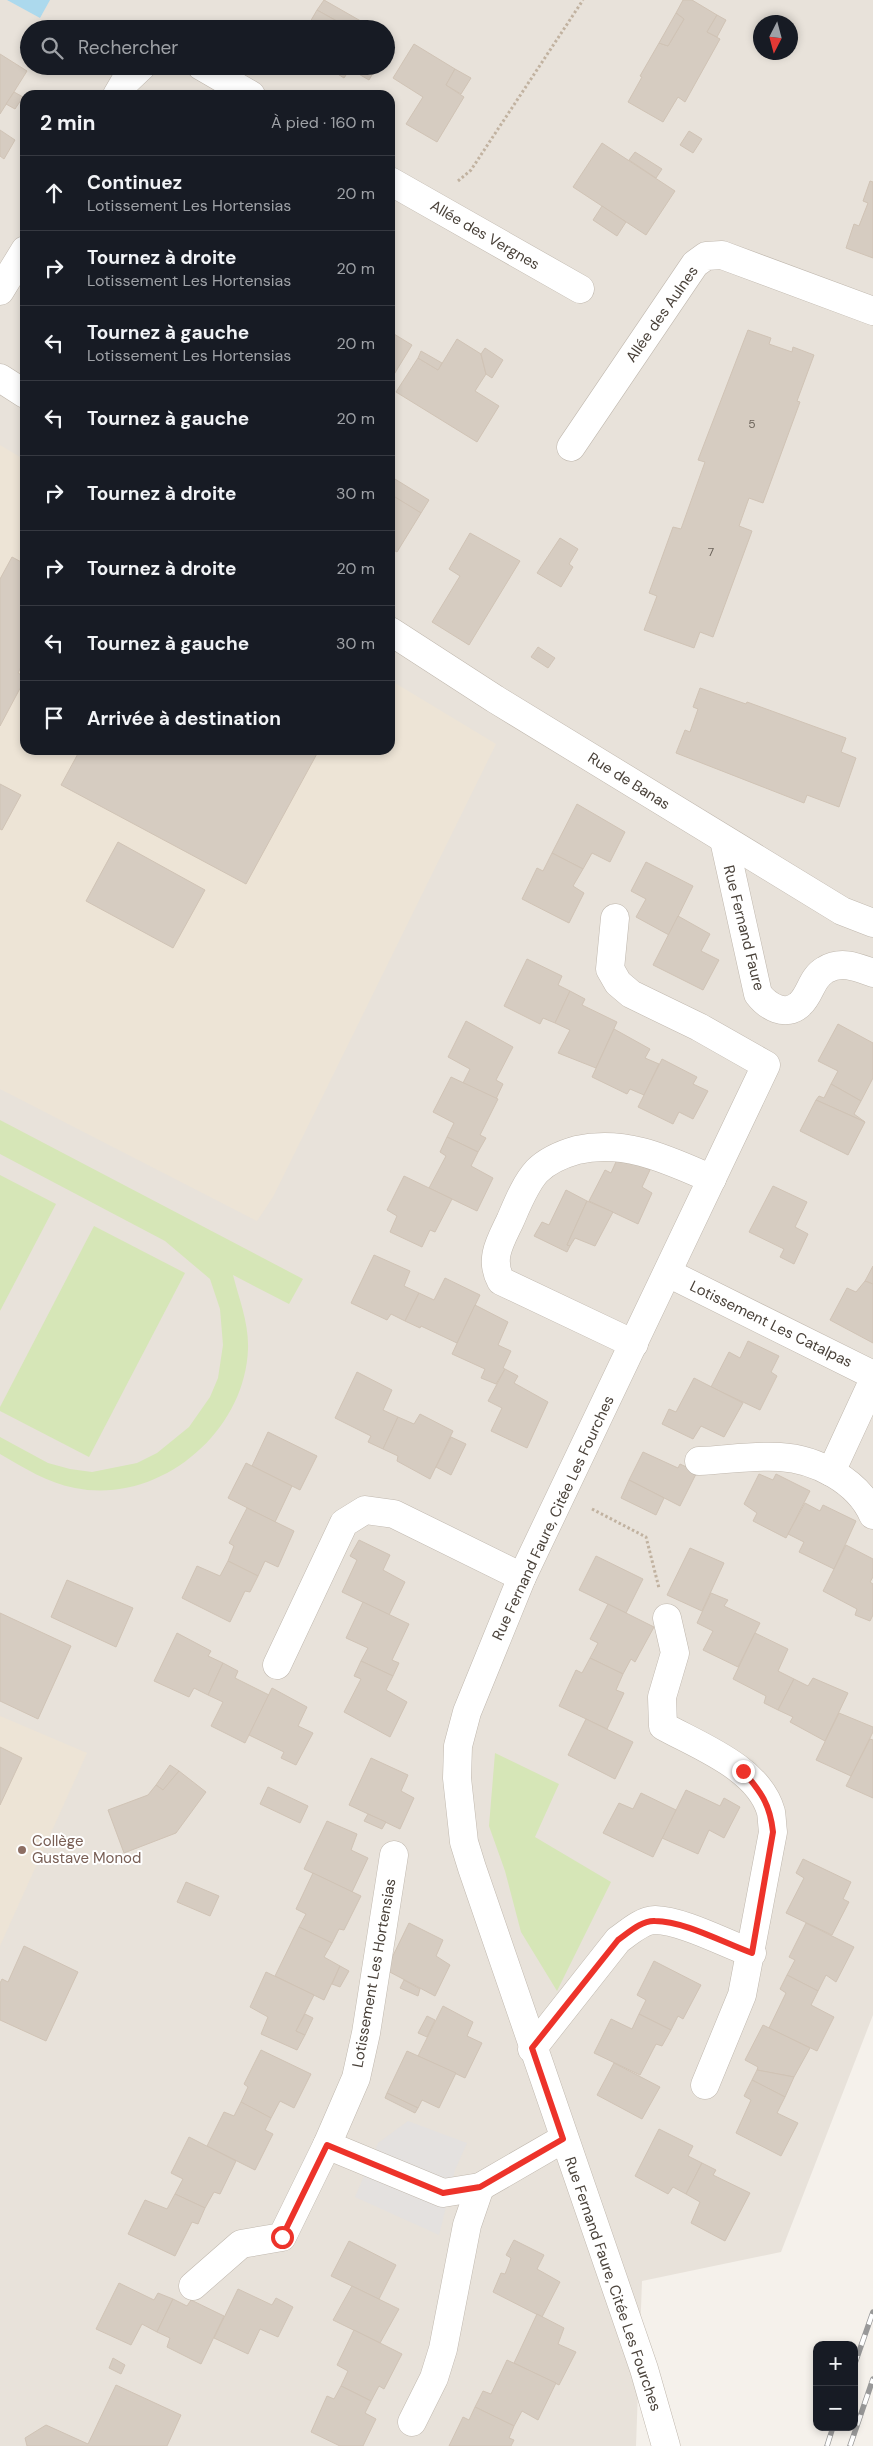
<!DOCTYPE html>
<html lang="fr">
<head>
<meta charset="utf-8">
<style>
	:root { --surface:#171b24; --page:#20242c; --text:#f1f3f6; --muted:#9ea1a6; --line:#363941 }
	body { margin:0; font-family:"DM Sans",sans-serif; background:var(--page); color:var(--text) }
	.controls { position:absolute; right:15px; bottom:15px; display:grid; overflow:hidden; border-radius:10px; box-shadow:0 2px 8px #0003 }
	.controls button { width:45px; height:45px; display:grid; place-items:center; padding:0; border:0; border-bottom:1px solid var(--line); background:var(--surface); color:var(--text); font:25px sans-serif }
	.compass { position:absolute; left:753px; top:15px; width:45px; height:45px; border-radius:50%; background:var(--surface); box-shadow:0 2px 8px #0003; rotate:186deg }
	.stop { position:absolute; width:15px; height:15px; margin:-11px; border:4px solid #ed332a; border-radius:50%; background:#fff }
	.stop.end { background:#ed332a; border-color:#fff; box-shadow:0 1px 5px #0008 }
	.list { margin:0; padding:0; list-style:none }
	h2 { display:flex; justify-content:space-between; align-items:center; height:65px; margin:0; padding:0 20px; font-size:21px }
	h2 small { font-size:16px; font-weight:400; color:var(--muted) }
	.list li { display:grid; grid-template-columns:32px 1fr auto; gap:15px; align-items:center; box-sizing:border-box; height:75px; padding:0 20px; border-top:1px solid var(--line) }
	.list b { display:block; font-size:19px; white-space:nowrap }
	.list p { margin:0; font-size:16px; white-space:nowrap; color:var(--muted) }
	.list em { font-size:16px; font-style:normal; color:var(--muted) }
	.icon { flex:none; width:28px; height:28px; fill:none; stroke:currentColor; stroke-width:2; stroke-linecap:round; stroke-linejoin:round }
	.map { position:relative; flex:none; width:873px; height:2446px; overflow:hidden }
	.search { position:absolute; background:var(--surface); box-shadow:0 2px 8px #0003; left:20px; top:20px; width:375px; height:55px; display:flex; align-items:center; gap:12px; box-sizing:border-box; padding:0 18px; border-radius:28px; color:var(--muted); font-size:19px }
	.panel { position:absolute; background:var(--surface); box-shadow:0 2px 8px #0003; left:20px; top:90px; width:375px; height:665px; border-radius:15px }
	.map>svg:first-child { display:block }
	.residential { fill:#e8e2da; fill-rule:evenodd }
	.education { fill:#ede4d6 }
	.green { fill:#d6e6b7 }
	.parking { fill:#e4e1df }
	.water { fill:#acd9ed }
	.building { fill:#d6ccc1; stroke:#d0c3b5 }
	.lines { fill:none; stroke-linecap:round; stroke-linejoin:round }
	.street-casing { stroke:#c0b8ae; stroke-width:29 }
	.path { stroke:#c1b2a0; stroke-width:3; stroke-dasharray:2.5 2.5; stroke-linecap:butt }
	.street { stroke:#fff; stroke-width:28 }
	.rail-casing { stroke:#999; stroke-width:5.5 }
	.rail { stroke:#fff; stroke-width:4; stroke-dasharray:11; stroke-linecap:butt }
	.route { stroke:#ed332a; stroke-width:6 }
	.education-dot { fill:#8d6e63; stroke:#fff; stroke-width:2 }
	.labels { text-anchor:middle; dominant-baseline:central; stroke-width:4; stroke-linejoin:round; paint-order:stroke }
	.number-label { font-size:12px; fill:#6c645b }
	.street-label { font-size:15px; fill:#494139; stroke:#fff }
	.education-label { font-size:15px; fill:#785e54; stroke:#fff; text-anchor:start }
</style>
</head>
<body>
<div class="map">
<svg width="873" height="2446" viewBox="0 0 873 2446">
	<rect width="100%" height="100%" fill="#f5f1eb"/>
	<path class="residential" d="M0 0H873V2015L781 2252 642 2281 636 2446H0ZM760 22H790V52H760ZM29 29H386V66H29ZM25 95H390V750H25Z"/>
	<g class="education">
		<path d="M0 445 25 460V750H390V680L496 744 273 1197 257 1221 0 1089Z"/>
		<path d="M0 1716 87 1753 0 1946Z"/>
	</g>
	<g class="green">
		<path d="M0 1120 303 1279 289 1304 233 1275C239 1299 249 1323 248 1349 245 1433 159 1505 75 1488 48 1483 24 1468 0 1454V1437L48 1463 70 1469 92 1472 137 1463 157 1453 189 1427 210 1397 218 1378 223 1345 220 1309 210 1279 165 1241 0 1154Z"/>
		<path d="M0 1175 56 1204 0 1311Z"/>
		<path d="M94 1226 185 1273 89 1457 0 1411V1407Z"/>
		<path d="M495 1753 559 1784 535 1837 611 1882 557 1991 521 1932 505 1871 489 1826Z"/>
	</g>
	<path class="parking" d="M408 2121 467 2143 455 2170 439 2235 355 2197 378 2143Z"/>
	<path class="water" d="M7 0H50L40 18Z"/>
	<g class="building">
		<path d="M324 0 373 28V29H351L317 10Z"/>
		<path d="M683 0H692L717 15 707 32 720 39 685 102 678 97 663 122 628 102 642 77 640 76 659 43 668 46 684 19 676 13Z"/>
		<path d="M317 10 351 29H306Z"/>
		<path d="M676 13 684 19 668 46 659 43Z"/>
		<path d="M717 15 726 20 717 37 707 32Z"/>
		<path d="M414 44 455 69 446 85 464 97 437 142 406 124 423 97 393 78Z"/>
		<path d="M0 54 27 71 0 114Z"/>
		<path d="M325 66H377L369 80 350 69 344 78Z"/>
		<path d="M455 69 471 78 461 94 446 85Z"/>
		<path d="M14 92 23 97 15 109 6 104Z"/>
		<path d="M0 130 15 140 4 159 0 156Z"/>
		<path d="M689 131 702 139 693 153 680 145Z"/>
		<path d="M602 143 675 191 646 235 573 187Z"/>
		<path d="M635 152 662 169 656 178 629 160Z"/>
		<path d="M870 181 873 182V258L846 248 854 224 859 226 868 203 863 201Z"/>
		<path d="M602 206 626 222 617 236 593 220Z"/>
		<path d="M748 330 771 338 769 344 792 352 793 347 814 355 797 401 800 402 763 503 749 498 739 526 752 531 713 637 700 632 694 648 644 630 657 596 649 593 673 527 681 529 705 462 698 460Z"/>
		<path d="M394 334 412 345 390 381V338L392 339Z"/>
		<path d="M457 339 481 354 486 374 475 391 499 406 477 442 396 392 418 358 438 370Z"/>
		<path d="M485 348 503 360 492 378 486 374 481 354Z"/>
		<path d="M421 351 442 363 438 370 418 358Z"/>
		<path d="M390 476 429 500 421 513 390 494Z"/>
		<path d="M390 494 421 513 397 552 390 548Z"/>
		<path d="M470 533 520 561 469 645 432 622 460 576 449 569Z"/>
		<path d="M560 538 578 549 569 564 573 567 561 587 537 573Z"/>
		<path d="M12 557 25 564V659L18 673 25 677V679L0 726V579Z"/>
		<path d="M538 647 555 658 548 668 531 657Z"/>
		<path d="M700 688 746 704 747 702 846 738 841 752 856 758 839 807 807 795 804 803 676 753 685 730 690 732 698 709 693 707Z"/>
		<path d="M80 750H319L246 884 61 785Z"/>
		<path d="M0 784 21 795 2 830 0 829Z"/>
		<path d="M577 804 625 832 610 862 592 853 583 869 552 853Z"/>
		<path d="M118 842 205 890 173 948 86 901Z"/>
		<path d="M552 853 583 869 573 886 584 893 569 923 522 899 537 868 543 871Z"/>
		<path d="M646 862 693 886 669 935 636 917 646 899 631 891Z"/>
		<path d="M678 916 710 934 701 951 719 960 703 990 653 965Z"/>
		<path d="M527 959 562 976 558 985 570 991 555 1023 543 1018 540 1024 504 1006Z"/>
		<path d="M570 991 585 999 582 1005 617 1022 596 1068 558 1053 570 1030 555 1023Z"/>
		<path d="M466 1021 513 1047 496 1080 503 1084 496 1099 463 1083 470 1069 448 1057Z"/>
		<path d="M838 1024 873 1043V1078L861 1101 831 1084 838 1071 818 1061Z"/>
		<path d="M614 1029 650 1049 645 1058 659 1064 644 1095 630 1089 627 1094 592 1077Z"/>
		<path d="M662 1059 697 1077 693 1084 708 1091 693 1119 679 1112 673 1124 638 1107Z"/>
		<path d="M451 1077 498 1099 480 1135 486 1138 478 1152 447 1137 454 1123 433 1112Z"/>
		<path d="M831 1084 861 1101 854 1114 865 1122 816 1100 819 1096 824 1098Z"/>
		<path d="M816 1100 865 1122 848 1155 800 1131Z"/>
		<path d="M447 1137 478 1152 471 1166 493 1178 477 1211 429 1188 446 1156 440 1152Z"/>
		<path d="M619 1155 650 1170 642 1187 652 1193 638 1224 589 1201 605 1170 611 1173Z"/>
		<path d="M404 1176 452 1199 435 1232 430 1230 422 1247 390 1232 397 1216 387 1210Z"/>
		<path d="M773 1186 807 1202 795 1227 808 1234 794 1264 780 1257 784 1249 749 1232Z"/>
		<path d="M566 1190 587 1201 567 1245 570 1246 567 1252 534 1236 542 1222 549 1225Z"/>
		<path d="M587 1201 613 1212 595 1246 575 1238 570 1246 567 1245Z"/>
		<path d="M374 1255 410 1271 404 1286 419 1293 405 1321 391 1314 387 1320 351 1303Z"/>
		<path d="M873 1266V1284L865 1281Z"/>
		<path d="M445 1278 480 1295 457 1343 421 1326 420 1328 405 1321 419 1293 434 1300Z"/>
		<path d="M865 1281 873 1284V1343L830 1320 847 1288 856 1292Z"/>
		<path d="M475 1305 508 1322 498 1345 511 1351 503 1368 505 1369 496 1384 481 1378 485 1369 452 1354Z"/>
		<path d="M748 1341 779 1356 771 1372 777 1376 760 1410 711 1387 729 1352 740 1358Z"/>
		<path d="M505 1369 518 1376 514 1383 548 1402 527 1448 491 1431 502 1408 488 1401Z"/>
		<path d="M357 1372 392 1390 383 1410 398 1417 383 1449 368 1442 371 1436 335 1418Z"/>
		<path d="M694 1378 743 1403 724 1437 701 1426 693 1439 662 1424 669 1409 676 1412Z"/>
		<path d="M420 1414 453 1431 430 1479 397 1461 398 1456 383 1449 398 1417 414 1424Z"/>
		<path d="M268 1432 317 1456 300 1490 252 1466Z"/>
		<path d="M451 1437 466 1444 451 1475 436 1467Z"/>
		<path d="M643 1452 678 1468 680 1464 697 1472 680 1506 629 1480Z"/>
		<path d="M246 1463 292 1486 275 1522 228 1498Z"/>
		<path d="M759 1474 773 1480 776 1474 810 1491 786 1538 753 1521 757 1513 744 1504Z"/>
		<path d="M629 1480 664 1498 656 1515 621 1498Z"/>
		<path d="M805 1503 820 1511 823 1505 856 1521 834 1569 799 1552 804 1542 788 1534Z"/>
		<path d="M247 1508 294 1531 278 1567 265 1561 258 1576 228 1561 234 1546 229 1543Z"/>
		<path d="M359 1540 390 1555 383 1570 405 1582 389 1615 342 1592 357 1560 350 1556Z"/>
		<path d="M846 1545 873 1559V1577L870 1582 873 1584V1615L870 1621 855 1615 857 1609 823 1591Z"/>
		<path d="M690 1548 724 1563 702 1611 667 1595Z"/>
		<path d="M596 1556 643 1579 626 1613 579 1590Z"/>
		<path d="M228 1561 258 1576 250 1592 245 1591 230 1622 182 1598 197 1566 220 1576Z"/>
		<path d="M67 1580 133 1608 116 1647 51 1617Z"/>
		<path d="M711 1593 728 1600 724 1606 760 1623 738 1667 703 1650 713 1631 697 1623Z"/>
		<path d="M363 1602 409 1624 392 1660 399 1663 393 1676 361 1661 368 1648 346 1638Z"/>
		<path d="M608 1604 654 1627 635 1662 631 1659 623 1674 590 1658 598 1643 590 1639Z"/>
		<path d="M0 1613 71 1646 38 1719 0 1701Z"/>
		<path d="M177 1633 211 1651 208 1656 223 1663 208 1695 194 1688 189 1697 154 1681Z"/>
		<path d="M755 1633 788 1649 778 1671 794 1679 778 1710 764 1703 766 1696 733 1679Z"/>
		<path d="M590 1658 623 1674 616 1690 624 1693 607 1729 559 1706 576 1670 582 1673Z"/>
		<path d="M361 1661 393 1676 386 1690 407 1702 390 1737 344 1712 361 1679 354 1676Z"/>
		<path d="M223 1663 238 1671 235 1678 269 1695 245 1743 211 1726 223 1702 208 1695Z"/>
		<path d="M813 1678 848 1693 825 1741 790 1722 793 1717 778 1710 794 1679 808 1686Z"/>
		<path d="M272 1688 307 1707 298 1726 313 1733 296 1765 281 1758 284 1752 249 1735Z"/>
		<path d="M839 1713 873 1727V1732L851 1776 816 1760Z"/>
		<path d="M586 1719 633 1742 615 1779 568 1755Z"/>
		<path d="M870 1739 873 1740V1798L846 1786Z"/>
		<path d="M0 1747 22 1758 0 1805Z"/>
		<path d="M371 1758 408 1775 401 1791 414 1798 400 1829 349 1805Z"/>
		<path d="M170 1765 179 1771 163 1790 156 1785Z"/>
		<path d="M179 1771 206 1792 176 1833 124 1853 108 1810 148 1795 156 1785 163 1790Z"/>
		<path d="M268 1787 308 1806 300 1823 260 1804Z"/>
		<path d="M686 1790 720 1806 724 1798 740 1807 724 1838 709 1830 698 1854 662 1838Z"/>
		<path d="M641 1793 676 1810 653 1857 603 1833 619 1803 633 1809Z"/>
		<path d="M368 1814 386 1822 382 1829 364 1821Z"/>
		<path d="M327 1821 357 1834 351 1850 368 1858 352 1892 304 1869Z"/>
		<path d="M803 1859 851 1882 843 1899 849 1902 832 1935 786 1913 804 1878 796 1873Z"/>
		<path d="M313 1873 361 1896 344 1930 339 1929 332 1943 299 1927 306 1914 296 1909Z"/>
		<path d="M186 1882 219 1896 210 1916 177 1902Z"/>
		<path d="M409 1923 443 1940 436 1956 450 1965 435 1996 386 1970Z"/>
		<path d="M806 1923 854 1947 836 1982 826 1975 818 1991 787 1975 795 1960 789 1957Z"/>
		<path d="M299 1927 332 1943 324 1957 340 1966 324 2000 275 1976Z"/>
		<path d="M24 1946 78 1972 46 2041 0 2020V1983L2 1979 8 1982Z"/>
		<path d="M654 1961 701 1985 683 2019 678 2016 671 2030 639 2014 646 2000 637 1995Z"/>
		<path d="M340 1966 349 1971 340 1987 332 1984Z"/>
		<path d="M266 1972 314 1995 296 2031 305 2035 297 2050 261 2034 268 2017 250 2007Z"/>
		<path d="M787 1975 818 1991 811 2005 834 2017 817 2051 769 2028 786 1993 780 1989Z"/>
		<path d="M404 1980 420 1989 418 1996 400 1988Z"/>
		<path d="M443 2006 473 2022 467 2036 482 2043 465 2078 418 2056Z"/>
		<path d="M305 2014 313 2018 305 2035 296 2031Z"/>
		<path d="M639 2014 671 2030 662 2046 656 2044 640 2075 594 2053 611 2019 632 2029Z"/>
		<path d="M427 2016 435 2020 427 2037 418 2033Z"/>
		<path d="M763 2025 810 2048 794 2077 757 2070 758 2067 745 2060Z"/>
		<path d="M261 2050 311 2074 294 2108 280 2101 271 2118 241 2102 248 2087 244 2084Z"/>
		<path d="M407 2051 456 2073 439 2108 422 2100 418 2108 387 2093Z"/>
		<path d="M614 2063 660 2087 642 2119 597 2095Z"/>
		<path d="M757 2070 794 2077 785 2097 752 2080Z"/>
		<path d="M752 2080 785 2097 777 2113 798 2123 781 2156 736 2133 751 2100 744 2096Z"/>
		<path d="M387 2093 418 2108 415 2113 385 2098Z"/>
		<path d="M241 2102 271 2118 265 2130 273 2134 255 2170 207 2146 224 2112 234 2116Z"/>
		<path d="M659 2129 693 2146 688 2156 702 2163 686 2194 673 2187 668 2194 635 2176Z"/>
		<path d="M189 2137 236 2161 220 2194 214 2192 205 2208 175 2194 183 2179 171 2173Z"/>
		<path d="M702 2163 716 2170 713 2175 750 2193 725 2241 691 2223 700 2202 686 2194Z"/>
		<path d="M175 2194 205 2208 198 2224 192 2222 175 2256 128 2234 145 2200 167 2209Z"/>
		<path d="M514 2240 544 2255 537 2269 560 2282 542 2317 493 2292 501 2273 505 2274 509 2264 511 2258 506 2255Z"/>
		<path d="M349 2241 396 2265 379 2299 331 2276Z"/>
		<path d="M119 2283 154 2300 158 2293 173 2299 157 2332 142 2324 131 2345 96 2329Z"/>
		<path d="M352 2286 399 2309 380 2343 333 2320Z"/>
		<path d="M238 2289 272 2305 276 2298 293 2307 278 2337 260 2329 248 2354 214 2338Z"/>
		<path d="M173 2299 187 2306 191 2300 224 2316 201 2364 167 2347 170 2338 157 2332Z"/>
		<path d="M537 2314 564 2328 558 2344 576 2352 559 2385 514 2363Z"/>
		<path d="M354 2330 402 2354 384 2389 379 2386 371 2401 341 2386 348 2371 337 2365Z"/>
		<path d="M113 2358 125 2365 121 2374 109 2368Z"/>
		<path d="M507 2360 556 2383 538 2420 522 2411 514 2426 475 2407 483 2391 491 2394Z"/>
		<path d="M116 2385 181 2415 167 2446H27L25 2438 46 2425 88 2444Z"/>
		<path d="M341 2386 371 2401 365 2413 376 2419 363 2446H340L311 2432 327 2396 334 2399Z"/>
		<path d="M475 2407 514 2426 509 2438 514 2440 511 2446H449L463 2417 469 2420Z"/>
	</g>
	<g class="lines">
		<defs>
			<g id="street">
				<path d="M201 66 251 95"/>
				<path d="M117 95 124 83 142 66"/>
				<path d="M390 181 580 289"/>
				<path d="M0 291 25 250"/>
				<path d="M0 378 25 394"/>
				<path d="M571 447 695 264 706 256 722 255 873 311"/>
				<path d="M390 631 495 699 842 911 873 923"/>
				<path d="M724 840 758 994C767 1006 786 1018 800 1004 811 994 811 978 825 970 841 960 857 967 873 973"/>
				<path d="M615 918 610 969 618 983 631 994 699 1027 766 1065 522 1577 467 1712 458 1746 457 1778 464 1842 472 1868 644 2369 666 2446"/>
				<path d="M668 1273 873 1375"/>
				<path d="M634 1344 501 1281C489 1259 500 1242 510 1221 517 1205 525 1184 537 1171 548 1160 563 1154 577 1150 626 1139 668 1160 712 1179"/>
				<path d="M699 1461C726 1460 753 1455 780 1457 816 1459 858 1481 873 1515"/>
				<path d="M831 1472 873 1381"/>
				<path d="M667 1618 675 1653 662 1697 663 1726C699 1746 759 1768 771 1812 772 1818 772 1825 773 1832L742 1995 705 2085"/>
				<path d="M277 1665 344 1523 365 1510 394 1514 522 1577"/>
				<path d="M394 1855 366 2033 356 2078 327 2145 443 2193 480 2187 563 2139"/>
				<path d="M532 2049 618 1940C628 1933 642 1920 655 1920 684 1921 724 1943 752 1953"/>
				<path d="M193 2286 241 2244 282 2237 327 2145"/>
				<path d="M412 2422 434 2378 443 2349 467 2225 480 2187"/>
			</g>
		</defs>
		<use href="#street" class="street-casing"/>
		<g class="path">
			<path d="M458 181 471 170 583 0"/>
			<path d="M592 1509 646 1537 659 1588"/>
		</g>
		<use href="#street" class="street"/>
		<defs>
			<g id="rail">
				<path d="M854 2366 873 2312"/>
				<path d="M827 2446 833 2427"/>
				<path d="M850 2446 873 2379"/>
			</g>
		</defs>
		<use href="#rail" class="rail-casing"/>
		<use href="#rail" class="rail"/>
	</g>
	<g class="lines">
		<path class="route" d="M282 2237 327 2145 443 2193 480 2187 563 2139 532 2048 618 1940C628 1933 642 1920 655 1921 684 1921 724 1943 752 1953L773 1832C770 1804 761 1792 743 1771"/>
	</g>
	<circle class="education-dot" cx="22" cy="1850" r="5"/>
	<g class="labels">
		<g class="number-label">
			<text x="752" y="424">5</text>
			<text x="711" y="552">7</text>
		</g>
		<g class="street-label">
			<text transform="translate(485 235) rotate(30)">Allée des Vergnes</text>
			<text transform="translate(662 314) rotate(-55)">Allée des Aulnes</text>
			<text transform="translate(629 781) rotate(32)">Rue de Banas</text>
			<text transform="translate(744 928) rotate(76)">Rue Fernand Faure</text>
			<text transform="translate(771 1324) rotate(26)">Lotissement Les Catalpas</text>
			<text transform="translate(553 1518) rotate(-65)">Rue Fernand Faure, Citée Les Fourches</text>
			<text transform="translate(374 1973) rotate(-80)">Lotissement Les Hortensias</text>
			<text transform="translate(613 2284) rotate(71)">Rue Fernand Faure, Citée Les Fourches</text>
		</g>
		<g class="education-label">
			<text x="32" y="1841">Collège<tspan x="32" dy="17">Gustave Monod</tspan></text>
		</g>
	</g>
</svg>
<div class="controls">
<button>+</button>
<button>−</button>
</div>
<svg class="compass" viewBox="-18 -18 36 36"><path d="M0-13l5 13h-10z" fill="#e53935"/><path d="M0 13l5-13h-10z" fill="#9ea1a6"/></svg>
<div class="stop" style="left:282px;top:2237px"></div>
<div class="stop end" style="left:743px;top:1771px"></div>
<div class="search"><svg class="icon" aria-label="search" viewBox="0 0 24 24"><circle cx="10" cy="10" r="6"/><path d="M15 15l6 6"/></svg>Rechercher</div>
<section class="panel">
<h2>2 min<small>À pied · 160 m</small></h2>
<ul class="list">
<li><svg class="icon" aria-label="ahead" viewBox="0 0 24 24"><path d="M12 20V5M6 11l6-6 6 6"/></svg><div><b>Continuez</b><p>Lotissement Les Hortensias</p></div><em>20 m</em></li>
<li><svg class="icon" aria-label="right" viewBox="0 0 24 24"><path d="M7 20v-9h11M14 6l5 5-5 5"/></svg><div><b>Tournez à droite</b><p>Lotissement Les Hortensias</p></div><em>20 m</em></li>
<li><svg class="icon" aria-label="left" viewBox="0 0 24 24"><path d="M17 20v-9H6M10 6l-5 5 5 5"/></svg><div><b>Tournez à gauche</b><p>Lotissement Les Hortensias</p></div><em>20 m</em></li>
<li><svg class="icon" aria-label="left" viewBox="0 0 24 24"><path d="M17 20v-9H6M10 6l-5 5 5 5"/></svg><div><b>Tournez à gauche</b></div><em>20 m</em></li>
<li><svg class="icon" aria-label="right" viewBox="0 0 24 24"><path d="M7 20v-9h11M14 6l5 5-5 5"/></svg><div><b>Tournez à droite</b></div><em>30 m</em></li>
<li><svg class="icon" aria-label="right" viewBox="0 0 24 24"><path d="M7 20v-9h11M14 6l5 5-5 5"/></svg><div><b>Tournez à droite</b></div><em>20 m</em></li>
<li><svg class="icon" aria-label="left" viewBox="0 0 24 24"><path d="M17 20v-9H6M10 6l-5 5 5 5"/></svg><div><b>Tournez à gauche</b></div><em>30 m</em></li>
<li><svg class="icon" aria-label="arrive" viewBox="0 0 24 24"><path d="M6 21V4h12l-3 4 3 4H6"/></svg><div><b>Arrivée à destination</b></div></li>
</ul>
</section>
</div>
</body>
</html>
